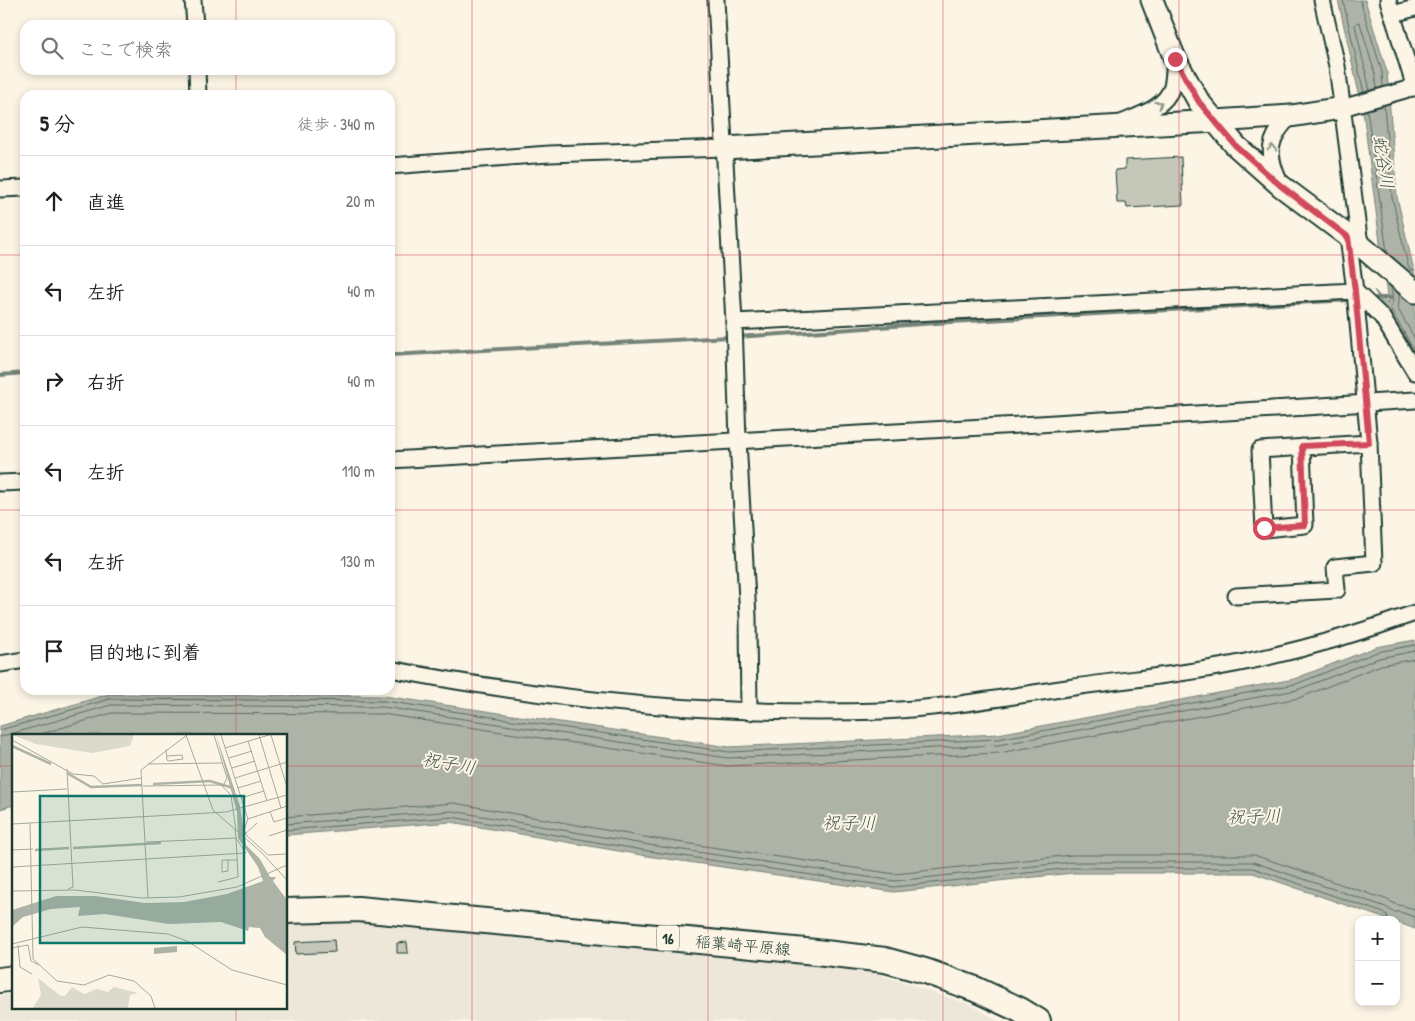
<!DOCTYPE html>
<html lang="ja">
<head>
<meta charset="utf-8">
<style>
	:root { --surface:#fff; --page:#f2f2f2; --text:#202124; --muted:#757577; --line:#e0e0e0 }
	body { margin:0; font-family:"Patrick Hand","Klee One",sans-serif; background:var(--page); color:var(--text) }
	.controls { position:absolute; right:15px; bottom:15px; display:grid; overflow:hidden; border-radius:10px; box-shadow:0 2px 8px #0003 }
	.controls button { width:45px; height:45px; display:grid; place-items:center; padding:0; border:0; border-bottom:1px solid var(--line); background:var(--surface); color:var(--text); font:25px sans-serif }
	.stop { position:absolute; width:15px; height:15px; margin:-11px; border:4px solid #d1495b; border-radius:50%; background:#fff }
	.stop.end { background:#d1495b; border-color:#fff; box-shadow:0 1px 5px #0008 }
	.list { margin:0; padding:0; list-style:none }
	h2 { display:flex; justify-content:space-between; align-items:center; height:65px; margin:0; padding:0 20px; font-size:21px }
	h2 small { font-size:16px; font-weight:400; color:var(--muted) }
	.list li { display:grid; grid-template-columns:32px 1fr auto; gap:15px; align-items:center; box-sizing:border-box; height:90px; padding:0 20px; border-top:1px solid var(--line) }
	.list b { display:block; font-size:19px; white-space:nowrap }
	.list em { font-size:16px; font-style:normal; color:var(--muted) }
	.icon { flex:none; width:28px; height:28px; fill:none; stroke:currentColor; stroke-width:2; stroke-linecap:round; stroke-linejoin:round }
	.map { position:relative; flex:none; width:1415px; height:1021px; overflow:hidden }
	.search { position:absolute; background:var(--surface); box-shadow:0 2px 8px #0003; left:20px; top:20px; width:375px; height:55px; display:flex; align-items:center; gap:12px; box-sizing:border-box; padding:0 18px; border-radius:15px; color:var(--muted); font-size:19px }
	.panel { position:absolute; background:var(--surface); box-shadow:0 2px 8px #0003; left:20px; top:90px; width:375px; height:605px; border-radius:15px }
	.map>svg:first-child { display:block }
	.built { fill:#ece7d8 }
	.water { fill:#aeb3a7; stroke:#758479 }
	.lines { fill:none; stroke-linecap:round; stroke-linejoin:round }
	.shore { stroke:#586c62; stroke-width:1 }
	.stream { stroke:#758479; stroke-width:4 }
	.building { fill:#c5c7b9; stroke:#1f3d34 }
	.street-casing { stroke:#1f3d34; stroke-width:19 }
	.secondary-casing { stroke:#1f3d34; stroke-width:25 }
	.primary-casing { stroke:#1f3d34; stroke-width:28 }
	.street { stroke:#fcf5e5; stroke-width:15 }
	.secondary { stroke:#fcf5e5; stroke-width:21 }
	.primary { stroke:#fcf5e5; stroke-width:24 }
	.oneway { stroke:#8e998c }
	.route { stroke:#d1495b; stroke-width:6 }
	.grid { fill:none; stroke:#d1495b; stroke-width:1; stroke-opacity:0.55 }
	.labels { text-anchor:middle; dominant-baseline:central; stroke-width:4; stroke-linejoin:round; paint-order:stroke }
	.shield { fill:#fcf5e5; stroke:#617469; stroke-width:1 }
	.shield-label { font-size:15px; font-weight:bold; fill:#1f3d34 }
	.street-label { font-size:16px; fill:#1f3d34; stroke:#fcf5e5 }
	.water-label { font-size:18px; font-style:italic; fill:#435a51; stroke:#fcf5e5 }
	.inset-river { fill:none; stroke:#aeb3a7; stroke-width:2.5 }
	.inset-road { fill:none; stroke:#a4ab9e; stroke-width:1 }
	.view { fill:#0f766e; fill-opacity:0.15; stroke:#0f766e; stroke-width:2.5 }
	.inset-edge { fill:none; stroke:#1f3d34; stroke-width:2.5 }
</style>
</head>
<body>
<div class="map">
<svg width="1415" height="1021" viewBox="0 0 1415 1021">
	<rect width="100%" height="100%" fill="#fcf5e5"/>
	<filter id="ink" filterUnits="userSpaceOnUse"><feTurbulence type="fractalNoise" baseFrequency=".02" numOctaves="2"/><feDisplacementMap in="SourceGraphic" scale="10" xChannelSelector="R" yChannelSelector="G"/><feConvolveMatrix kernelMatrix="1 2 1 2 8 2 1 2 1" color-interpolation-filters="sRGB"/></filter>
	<g filter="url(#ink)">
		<path class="built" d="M357 919 843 963 972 1005 998 1021H0V996L14 993V1007H286V924Z"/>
		<g class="water">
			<path d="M1338 0H1365L1387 72 1397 197 1415 275V362L1374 290 1388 304 1363 111Z"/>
			<path d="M1415 640V929L1396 922V920H1389L1253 873H1073L894 892 647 856 451 822 286 835V735H14V805L0 809V726L109 694 384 696 729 747 998 734 1294 679 1376 647Z"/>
		</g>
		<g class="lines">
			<g class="shore">
				<path d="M1343 0 1364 93"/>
				<path d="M1360 0 1382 72 1383 87"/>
				<path d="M1370 91 1355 25 1357 22 1360 23 1375 74 1377 89"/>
				<path d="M1384 105 1392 197 1408 266 1411 270H1415"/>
				<path d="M1367 110 1387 252"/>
				<path d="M1391 287 1393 301 1390 308 1415 352"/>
				<path d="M1399 294V301L1398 309 1415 339"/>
				<path d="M0 730 110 699 384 701 729 752 998 739 1296 684 1377 652 1415 645"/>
				<path d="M37 735 112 713 382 714 727 766 999 753 1299 698 1381 665 1415 659"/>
				<path d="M0 737 111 705 383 707 728 758 998 745 1297 690 1379 658 1415 651"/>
				<path d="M286 817 454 803 650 838 895 874 1072 855H1254L1388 900 1395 904 1415 909"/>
				<path d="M286 824 453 811 649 845 895 881 1072 862H1253L1386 907 1393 912H1400L1415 917"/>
				<path d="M286 830 452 817 648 851 894 887 1073 868H1253L1384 913 1387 915 1388 920"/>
			</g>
			<g class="stream">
				<path d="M1376 298H1391"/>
				<path d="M737 337 950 322 1350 300"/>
				<path d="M390 355 730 337"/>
				<path d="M0 375 25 373"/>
			</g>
		</g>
		<g class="building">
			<path d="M1181 157 1183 205 1127 208 1126 203H1117L1115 170 1125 169V160Z"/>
			<path d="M334 940 335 952 296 954 295 942Z"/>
			<path d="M407 942 408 953H397V943Z"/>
		</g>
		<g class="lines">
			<defs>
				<g id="street">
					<path d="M193 0 195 25"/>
					<path d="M716 0 734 322 738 440 748 617 749 712"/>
					<path d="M1322 0 1337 66 1360 245"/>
					<path d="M1388 0 1415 88"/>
					<path d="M1393 14 1415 8"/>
					<path d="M197 70 198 95"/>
					<path d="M1342 108 1415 87"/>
					<path d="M1121 123C1140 115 1165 108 1172 87 1174 78 1174 68 1175 59"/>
					<path d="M390 166 549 154 724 148"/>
					<path d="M1280 183C1266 153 1268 138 1291 116"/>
					<path d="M0 189 25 188"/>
					<path d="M1355 291 1382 317 1415 372"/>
					<path d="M734 322 1355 291 1348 237"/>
					<path d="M1302 447 1305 525 1264 529 1260 450 1369 443"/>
					<path d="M390 460 1039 424 1415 400"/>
					<path d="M0 483 25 482"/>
					<path d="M1236 596 1337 590 1335 567 1374 563 1369 443 1355 291"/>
					<path d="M0 664 25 660"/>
					<path d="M390 669C552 701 718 716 883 711 947 708 1011 696 1074 687 1131 679 1189 674 1245 662 1302 650 1360 633 1415 613"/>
				</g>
				<g id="secondary">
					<path d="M1152 0 1175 59 1199 102 1236 146 1281 186 1360 245 1415 292"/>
					<path d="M724 148 1216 121 1291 116 1342 108"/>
				</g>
				<g id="primary">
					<path d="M286 911 358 909 816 952 885 960 925 971 975 989 1020 1010 1038 1021"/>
					<path d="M0 980 14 978"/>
				</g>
			</defs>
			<use href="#street" class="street-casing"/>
			<use href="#secondary" class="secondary-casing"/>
			<use href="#primary" class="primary-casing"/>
			<use href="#street" class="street"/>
			<use href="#secondary" class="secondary"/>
			<use href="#primary" class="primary"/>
		</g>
		<defs><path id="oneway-chevron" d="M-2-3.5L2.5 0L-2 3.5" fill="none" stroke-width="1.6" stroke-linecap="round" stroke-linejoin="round" transform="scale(1.25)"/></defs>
		<g class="oneway">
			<use href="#oneway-chevron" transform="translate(1159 104) rotate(-36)"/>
			<use href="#oneway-chevron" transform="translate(1272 148) rotate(-88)"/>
		</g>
	</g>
	<g class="lines" filter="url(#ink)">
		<path class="route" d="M1175 59 1199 102 1236 146 1281 186 1348 237 1355 291 1369 443 1302 446 1305 525 1264 528"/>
	</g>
	<path class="grid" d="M236 0V25M472 0V1021M708 0V1021M943 0V1021M1179 0V1021M236 70V95M0 255H25M390 255H1415M0 510H25M390 510H1415M236 690V735M0 766H14M286 766H1415M236 1007V1021"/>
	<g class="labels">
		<rect class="shield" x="657" y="925.5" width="22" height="25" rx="4"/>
		<g class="shield-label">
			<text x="668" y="938">16</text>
		</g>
		<g class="street-label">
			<text transform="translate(743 945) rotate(5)">稲葉崎平原線</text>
		</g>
		<g class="water-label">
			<text transform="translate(1384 162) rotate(81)">蛇谷川</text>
			<text transform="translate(449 763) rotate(10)">祝子川</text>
			<text transform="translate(1254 816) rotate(-2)">祝子川</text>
			<text x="849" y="822">祝子川</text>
		</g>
	</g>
	<g transform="translate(12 734)">
		<rect width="275" height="275" fill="#fcf5e5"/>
		<path d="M0 1H122L118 12 80 19 24 10ZM26 244 49 262H53L60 253 72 260 85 255 96 258 102 253 126 259 118 261 116 274H21L29 261Z" fill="#dcdacc"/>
		<path d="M204 1 228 72 234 111 248 125 258 143H264L261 147 275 166V221L253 203 248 194 237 193 236 197 209 188 157 190 93 180 66 182 68 173 39 175 11 183 0 193V176L44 162H83L133 169 172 168 215 160 251 147 246 133 226 104 225 78ZM165 212V218L142 220V214Z" fill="#aeb3a7"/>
		<path class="inset-river" d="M0 12 39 30M55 39 79 53 130 51M141 50 198 47 221 54M61 114 149 109M23 116 57 114"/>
		<path class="inset-road" d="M174 1 201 76 249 118 275 146M202 1 215 44 211 52M209 1 236 85 275 72M247 1 269 74M259 1 275 53M0 6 61 40 82 42 91 50 130 44M236 7 255 67M213 14 257 1M154 15 155 26 156 27 171 25 170 21 155 22M217 24 240 17M136 30 210 29M220 34 243 27M55 35 61 153 56 155M223 44 275 28M131 52 209 51 219 61 224 97M226 54 249 47M0 58 55 55M229 64 252 57M258 78 262 88 275 84M236 85 232 96 235 102 256 121 275 120M18 89 21 225 45 247 72 251 97 241 122 247 139 262 143 274M0 90 214 78 275 61M233 100 245 89M257 102 275 96M134 108 224 104 223 96M0 116 21 115M216 126V137L210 138V126H225M0 133 234 119 224 104M206 148 226 143 224 104M0 157 63 156 129 164 167 163 225 153 275 131M136 164 129 36 175 1M0 210 70 193 156 200 175 207 220 236 275 251M6 211 8 233 20 240M0 214 16 211 19 227 27 231"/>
		<path class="view" d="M28 62H232V209H28Z"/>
		<rect width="275" height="275" class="inset-edge"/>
	</g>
</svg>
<div class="controls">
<button>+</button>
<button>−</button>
</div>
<div class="stop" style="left:1264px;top:528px"></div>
<div class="stop end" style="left:1175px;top:59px"></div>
<div class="search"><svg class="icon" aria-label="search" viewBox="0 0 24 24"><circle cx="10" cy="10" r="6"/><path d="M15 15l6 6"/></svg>ここで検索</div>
<section class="panel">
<h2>5 分<small>徒歩 · 340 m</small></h2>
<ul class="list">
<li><svg class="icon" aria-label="ahead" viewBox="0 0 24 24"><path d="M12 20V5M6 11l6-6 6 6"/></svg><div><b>直進</b></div><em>20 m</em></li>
<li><svg class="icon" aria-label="left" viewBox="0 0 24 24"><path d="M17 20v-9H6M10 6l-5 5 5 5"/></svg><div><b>左折</b></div><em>40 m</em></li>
<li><svg class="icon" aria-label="right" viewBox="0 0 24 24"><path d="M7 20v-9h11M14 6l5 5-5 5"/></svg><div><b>右折</b></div><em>40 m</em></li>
<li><svg class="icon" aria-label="left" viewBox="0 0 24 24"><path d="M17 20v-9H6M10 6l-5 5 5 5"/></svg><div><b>左折</b></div><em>110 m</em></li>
<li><svg class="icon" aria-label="left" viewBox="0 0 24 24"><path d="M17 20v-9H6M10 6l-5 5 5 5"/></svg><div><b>左折</b></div><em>130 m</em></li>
<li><svg class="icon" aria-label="arrive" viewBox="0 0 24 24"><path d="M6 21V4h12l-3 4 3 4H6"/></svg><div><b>目的地に到着</b></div></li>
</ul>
</section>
</div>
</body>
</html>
